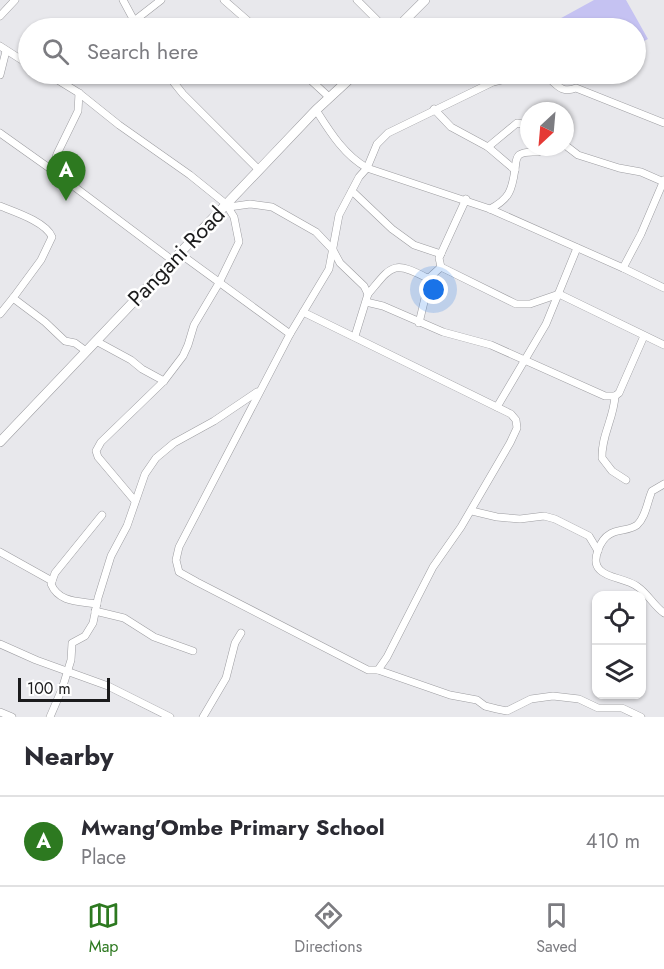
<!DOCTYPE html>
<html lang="en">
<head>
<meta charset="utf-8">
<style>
	:root { --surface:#fff; --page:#f2f2f3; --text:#2b2b33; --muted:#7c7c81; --line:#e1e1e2; --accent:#2d7920 }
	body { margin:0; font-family:Jost,sans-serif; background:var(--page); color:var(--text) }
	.controls { position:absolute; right:18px; bottom:18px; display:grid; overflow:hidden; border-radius:12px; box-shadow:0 2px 4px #0004 }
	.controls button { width:54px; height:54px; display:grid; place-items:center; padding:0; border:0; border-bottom:2px solid var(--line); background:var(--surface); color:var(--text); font:30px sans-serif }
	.compass { position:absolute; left:520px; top:102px; width:54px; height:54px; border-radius:50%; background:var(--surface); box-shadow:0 2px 4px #0004; rotate:206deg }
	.scale { position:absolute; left:18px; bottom:15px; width:92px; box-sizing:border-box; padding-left:6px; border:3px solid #1b1b1c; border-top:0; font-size:16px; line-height:21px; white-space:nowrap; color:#1b1b1c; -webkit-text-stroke:4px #fff; paint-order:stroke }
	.you { position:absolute; left:434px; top:290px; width:21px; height:21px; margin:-15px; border:4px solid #fff; border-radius:50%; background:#1a73e8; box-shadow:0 0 0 9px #1a73e833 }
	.badge { display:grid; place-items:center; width:39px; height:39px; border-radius:50%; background:var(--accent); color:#fff; font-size:20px; font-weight:700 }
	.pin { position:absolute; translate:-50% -50px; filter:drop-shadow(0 2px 3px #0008) }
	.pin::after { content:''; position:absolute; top:32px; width:21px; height:18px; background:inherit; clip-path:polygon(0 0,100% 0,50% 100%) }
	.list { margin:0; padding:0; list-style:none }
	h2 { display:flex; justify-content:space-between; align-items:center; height:78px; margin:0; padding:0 24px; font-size:26px }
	h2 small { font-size:20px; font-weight:400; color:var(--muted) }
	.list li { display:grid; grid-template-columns:39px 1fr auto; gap:18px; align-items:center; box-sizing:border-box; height:90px; padding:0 24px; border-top:2px solid var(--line) }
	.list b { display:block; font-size:22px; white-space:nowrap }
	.list p { margin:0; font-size:20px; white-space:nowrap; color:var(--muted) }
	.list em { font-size:20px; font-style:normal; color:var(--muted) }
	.icon { flex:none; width:33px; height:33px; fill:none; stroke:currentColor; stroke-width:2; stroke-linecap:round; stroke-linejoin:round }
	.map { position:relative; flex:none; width:664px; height:717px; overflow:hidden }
	.search { position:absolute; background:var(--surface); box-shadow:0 2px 4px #0004; left:18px; right:18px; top:18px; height:66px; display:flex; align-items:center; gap:15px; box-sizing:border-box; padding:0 21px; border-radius:33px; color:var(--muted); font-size:22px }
	.sheet { height:168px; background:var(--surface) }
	nav { display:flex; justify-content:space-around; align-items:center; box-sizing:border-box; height:84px; border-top:2px solid var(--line); background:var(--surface); font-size:16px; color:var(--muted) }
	nav a { display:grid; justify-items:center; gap:3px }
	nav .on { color:var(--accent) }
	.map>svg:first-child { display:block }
	.green { fill:#c5c2f2 }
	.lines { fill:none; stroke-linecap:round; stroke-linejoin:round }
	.minor-casing { stroke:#9d9da1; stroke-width:8 }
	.major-casing { stroke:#9d9da1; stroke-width:10 }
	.minor { stroke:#fff; stroke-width:7 }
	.major { stroke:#fff; stroke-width:9 }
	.labels { text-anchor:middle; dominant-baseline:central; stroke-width:5; stroke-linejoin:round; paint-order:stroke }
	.street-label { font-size:22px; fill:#1b1b1c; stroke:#fff }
</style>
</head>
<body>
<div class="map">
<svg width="664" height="717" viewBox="0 0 664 717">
	<rect width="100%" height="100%" fill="#e8e8ec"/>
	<path class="green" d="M594 0H626L648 39 636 45V28H543Z"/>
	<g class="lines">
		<defs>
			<g id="minor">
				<path d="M123 0 138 28"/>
				<path d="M224 0 256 28"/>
				<path d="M357 0 381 24 383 28"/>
				<path d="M0 16 15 0"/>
				<path d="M134 21 161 0"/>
				<path d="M0 46 28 64"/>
				<path d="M48 74 79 93 119 125 190 175 226 204 234 217 239 242 219 283 194 325 188 345 183 356 164 381 101 442 96 451 98 457 135 501"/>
				<path d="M167 74 183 94 259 170"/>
				<path d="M304 74 329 97"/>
				<path d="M529 74 493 82 388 133 377 144 367 168 490 209 623 268 664 288"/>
				<path d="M542 74C556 80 558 95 576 88L664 123"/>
				<path d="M0 75 6 51"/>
				<path d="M434 109 451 127 488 147 515 170"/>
				<path d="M0 133 52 170 172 260"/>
				<path d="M565 145 578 155 619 168 641 172 664 182"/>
				<path d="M488 147 517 123 529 125"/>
				<path d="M52 170 57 154 78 111 79 93"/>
				<path d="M352 191 392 229 414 245 441 254"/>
				<path d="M466 199 439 258 441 267 516 304H530L559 294 664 345"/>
				<path d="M0 206C15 212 46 222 52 237L41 260 13 298 45 322 65 341 75 343 86 351"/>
				<path d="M229 207 250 204 272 207 316 232 333 250 340 263 364 286 368 294 355 336"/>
				<path d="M490 209C509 199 512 191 515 169 516 165 515 159 519 155 524 151 532 152 538 152"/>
				<path d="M179 253 290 334"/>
				<path d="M623 268 641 234 664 180"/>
				<path d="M368 294C391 267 392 259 427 278L430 277 441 267"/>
				<path d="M366 302 383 306 443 332 491 345 605 396H615L619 393 644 336"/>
				<path d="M303 312 511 414 516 420 517 428 510 443 461 527 433 567 387 657 378 670H368L197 582 179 572 176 560 179 547 290 334 329 269 339 215 359 177 367 168C344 155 330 132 316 110"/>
				<path d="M0 314 13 298"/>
				<path d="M419 323 430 277"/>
				<path d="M96 341 131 360 142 369 164 381"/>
				<path d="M615 396C614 418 601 436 602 458L612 471 626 480"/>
				<path d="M497 407 546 324 577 248"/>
				<path d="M664 484 652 491C647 502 646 517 637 525 629 531 618 529 610 534 601 539 590 561 600 570 609 579 626 578 638 587 648 594 654 606 664 613"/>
				<path d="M472 511 497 517 520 519 544 516 555 519 589 536 598 551"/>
				<path d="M0 552 52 581"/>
				<path d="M97 604C79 601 59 603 51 584L55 573 102 515"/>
				<path d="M95 611 124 618 154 637 193 651"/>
				<path d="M0 644 36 660 108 686 170 717"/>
				<path d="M378 670 450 695 477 700 485 706 497 709 507 711 531 699 553 696 579 699 598 708H622L641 717"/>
				<path d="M0 712 12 717"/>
				<path d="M50 717 62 689 71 660 72 643 85 636 93 623 98 598 111 556 127 526 145 474 156 458 174 443 214 421 257 392"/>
				<path d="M203 717 226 678 235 643 241 633"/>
			</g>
			<g id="major">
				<path d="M397 28 425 0"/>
				<path d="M0 442 316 110 355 74"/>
			</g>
		</defs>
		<use href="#minor" class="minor-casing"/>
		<use href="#major" class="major-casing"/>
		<use href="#minor" class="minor"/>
		<use href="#major" class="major"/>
	</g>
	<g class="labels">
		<g class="street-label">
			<text transform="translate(176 256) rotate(-46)">Pangani Road</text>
		</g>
	</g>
</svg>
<div class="controls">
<button><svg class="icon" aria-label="locate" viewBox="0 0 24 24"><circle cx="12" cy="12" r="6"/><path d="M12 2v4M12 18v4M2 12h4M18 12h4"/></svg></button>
<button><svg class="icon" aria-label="layers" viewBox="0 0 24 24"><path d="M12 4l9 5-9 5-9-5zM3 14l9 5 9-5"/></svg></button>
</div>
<svg class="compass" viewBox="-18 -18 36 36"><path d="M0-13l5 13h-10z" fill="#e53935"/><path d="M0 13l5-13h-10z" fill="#7c7c81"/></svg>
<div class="scale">100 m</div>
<div class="you"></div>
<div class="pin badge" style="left:66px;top:201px">A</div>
<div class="search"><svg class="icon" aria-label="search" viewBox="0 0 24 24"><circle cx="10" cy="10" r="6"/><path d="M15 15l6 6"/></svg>Search here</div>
</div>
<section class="sheet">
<h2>Nearby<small></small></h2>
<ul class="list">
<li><span class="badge">A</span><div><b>Mwang'Ombe Primary School</b><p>Place</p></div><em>410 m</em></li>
</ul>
</section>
<nav>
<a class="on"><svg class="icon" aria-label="map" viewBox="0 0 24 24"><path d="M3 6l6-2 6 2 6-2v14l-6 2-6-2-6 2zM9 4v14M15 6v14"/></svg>Map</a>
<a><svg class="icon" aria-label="directions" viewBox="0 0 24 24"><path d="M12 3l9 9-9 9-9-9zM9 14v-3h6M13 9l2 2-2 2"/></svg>Directions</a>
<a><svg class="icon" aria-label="saved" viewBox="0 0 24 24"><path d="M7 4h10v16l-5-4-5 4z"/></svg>Saved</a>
</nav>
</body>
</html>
